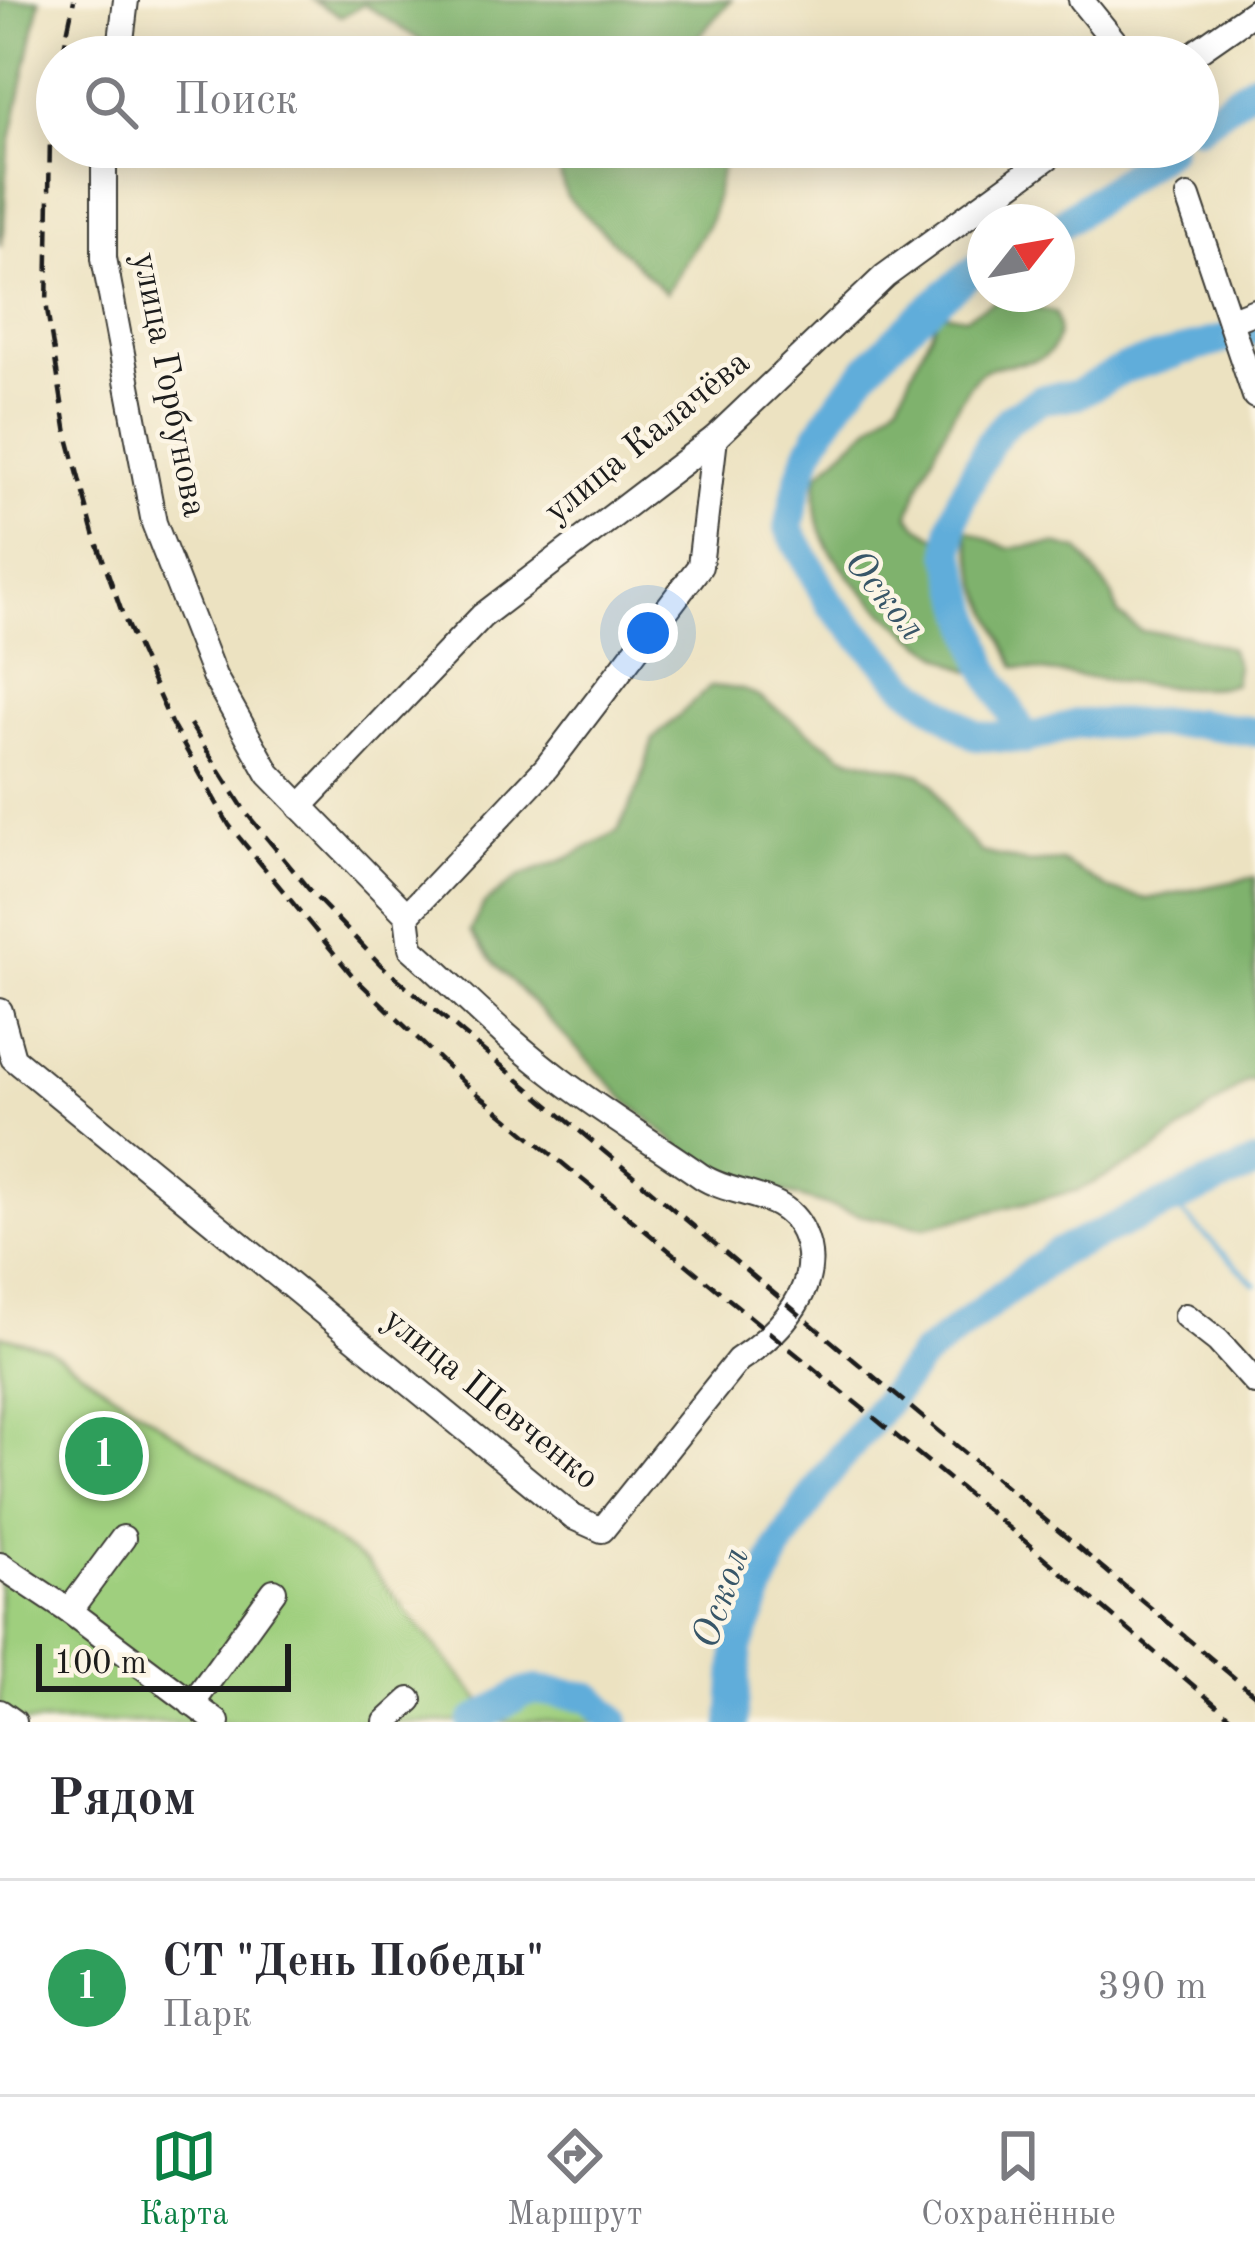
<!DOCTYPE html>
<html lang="ru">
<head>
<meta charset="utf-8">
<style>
	:root { --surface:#fff; --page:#f2f2f3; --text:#2b2b33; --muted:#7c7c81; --line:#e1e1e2; --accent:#0b8043 }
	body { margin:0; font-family:"Old Standard TT",serif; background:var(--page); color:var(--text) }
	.compass { position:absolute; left:967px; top:204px; width:108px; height:108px; border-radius:50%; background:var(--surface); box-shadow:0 6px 30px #0003; rotate:59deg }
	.scale { position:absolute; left:36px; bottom:30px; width:255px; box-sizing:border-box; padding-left:12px; border:6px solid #1c1c1c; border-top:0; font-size:33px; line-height:42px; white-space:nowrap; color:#1c1c1c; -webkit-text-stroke:9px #fcf5e5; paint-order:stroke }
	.you { position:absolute; left:648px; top:633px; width:42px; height:42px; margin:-30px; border:9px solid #fff; border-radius:50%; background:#1a73e8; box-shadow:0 0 0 18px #1a73e833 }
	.badge { display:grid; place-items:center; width:78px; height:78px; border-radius:50%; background:var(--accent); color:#fff; font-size:39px; font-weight:700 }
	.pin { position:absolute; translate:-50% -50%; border:6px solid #fff; box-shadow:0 3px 12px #0006 }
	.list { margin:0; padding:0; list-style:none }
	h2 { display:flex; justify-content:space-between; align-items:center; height:156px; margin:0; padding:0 48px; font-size:51px }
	h2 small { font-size:39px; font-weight:400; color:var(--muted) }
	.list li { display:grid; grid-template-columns:78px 1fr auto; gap:36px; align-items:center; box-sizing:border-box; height:216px; padding:0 48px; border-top:3px solid var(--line) }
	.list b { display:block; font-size:45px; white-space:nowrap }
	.list p { margin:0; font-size:39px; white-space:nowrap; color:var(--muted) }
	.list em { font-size:39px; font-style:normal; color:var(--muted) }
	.icon { flex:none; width:66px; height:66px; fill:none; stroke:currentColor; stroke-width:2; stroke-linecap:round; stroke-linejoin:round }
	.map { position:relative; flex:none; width:1255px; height:1722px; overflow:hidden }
	.search { position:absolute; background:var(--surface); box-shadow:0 6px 30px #0003; left:36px; right:36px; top:36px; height:132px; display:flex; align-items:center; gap:30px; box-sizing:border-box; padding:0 42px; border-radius:66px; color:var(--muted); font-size:45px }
	.sheet { height:372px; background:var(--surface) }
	nav { display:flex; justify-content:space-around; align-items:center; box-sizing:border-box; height:168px; border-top:3px solid var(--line); background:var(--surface); font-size:33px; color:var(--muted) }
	nav a { display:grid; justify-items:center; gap:6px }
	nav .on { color:var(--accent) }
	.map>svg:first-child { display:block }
	.green { fill:#9fcf7e; stroke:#5e764d; stroke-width:3 }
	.forest { fill:#7fb26d; stroke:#4e6744; stroke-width:3 }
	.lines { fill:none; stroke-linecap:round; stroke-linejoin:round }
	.stream { stroke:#61adda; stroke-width:4.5 }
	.river { stroke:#61adda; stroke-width:30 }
	.minor-casing { stroke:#3b3a35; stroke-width:28 }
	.minor { stroke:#fff; stroke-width:24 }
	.rail { stroke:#1c1c1c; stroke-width:4.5; stroke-dasharray:18 9; stroke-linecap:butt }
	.labels { text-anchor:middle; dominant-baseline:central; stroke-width:9; stroke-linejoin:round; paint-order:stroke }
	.street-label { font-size:36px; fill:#1c1c1c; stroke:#fcf5e5 }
	.water-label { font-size:39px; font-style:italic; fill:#385668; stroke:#fcf5e5 }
</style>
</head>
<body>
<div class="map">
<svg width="1255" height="1722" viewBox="0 0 1255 1722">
	<rect width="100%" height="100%" fill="#fcf5e5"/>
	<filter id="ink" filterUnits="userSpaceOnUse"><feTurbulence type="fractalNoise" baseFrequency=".00833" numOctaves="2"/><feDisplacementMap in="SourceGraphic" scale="24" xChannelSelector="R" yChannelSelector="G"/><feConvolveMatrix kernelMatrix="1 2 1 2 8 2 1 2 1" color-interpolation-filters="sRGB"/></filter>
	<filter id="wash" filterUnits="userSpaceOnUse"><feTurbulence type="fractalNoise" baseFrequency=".004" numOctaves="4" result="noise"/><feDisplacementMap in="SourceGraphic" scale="48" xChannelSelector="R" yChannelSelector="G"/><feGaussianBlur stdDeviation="2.7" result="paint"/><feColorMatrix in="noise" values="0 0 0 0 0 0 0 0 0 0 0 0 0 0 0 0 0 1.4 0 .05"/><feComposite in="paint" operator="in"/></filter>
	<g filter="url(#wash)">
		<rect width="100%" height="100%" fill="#ece2c1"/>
		<g class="green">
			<path d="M0 1335 47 1348 367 1563 488 1710 469 1722H0Z"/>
			<path d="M551 1695 588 1700 610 1722H481L523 1696Z"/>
		</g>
		<g class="forest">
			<path d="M0 0H40L7 159 4 231 0 247Z"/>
			<path d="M313 0H731L684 53 687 57H446L364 4 341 17Z"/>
			<path d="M553 147H726L711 219 666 293 566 196Z"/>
			<path d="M995 301H1010L1055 313C1060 326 1060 337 1052 349 1038 369 1003 359 982 372 962 385 916 489 909 515L918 526 941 540 955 599 990 678C938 666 847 588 824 539 815 518 814 497 818 474L899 400 937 318 942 313 965 317Z"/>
			<path d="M965 529 1008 548 1055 544 1079 550 1113 596 1118 614 1141 631 1186 635 1230 648 1237 666 1234 684C1199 697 1059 673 1015 667L980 588Z"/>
			<path d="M711 686 741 689 759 697 844 756 921 774 934 785 951 820 981 852 1027 863 1062 861 1108 889 1147 899 1255 877V1080L1247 1081 1152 1153 1079 1190 925 1227 863 1216 708 1170 630 1104 492 961 470 931 484 904 520 876 566 859 618 831 640 785 653 739Z"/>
		</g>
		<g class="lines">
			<path class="stream" d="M1173 1204 1255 1284"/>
			<g class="river">
				<path d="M1198 126 1255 85"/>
				<path d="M1057 227 1169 147"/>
				<path d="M985 262C923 309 848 377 812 447 799 473 795 500 789 528L830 604 907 686 976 736 1026 739 1076 724 1196 723 1255 732"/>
				<path d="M1026 739 985 666 951 553 952 527 961 499 990 442 1009 419 1041 399 1076 395 1125 368 1255 330"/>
				<path d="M473 1722 522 1693 536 1690 591 1697 616 1722"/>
				<path d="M733 1722 738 1647 778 1549 827 1475 922 1357 1057 1253 1255 1164"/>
			</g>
		</g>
	</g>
	<g filter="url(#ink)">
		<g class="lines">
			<defs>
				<g id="minor">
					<path d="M1081 0 1127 57"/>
					<path d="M119 57 126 0"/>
					<path d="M1189 57 1255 11"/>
					<path d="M1188 197 1255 396"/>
					<path d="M1230 321 1255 311"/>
					<path d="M300 807 482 616 715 438 885 276 1062 147"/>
					<path d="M407 915 546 768 700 566 715 438"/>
					<path d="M0 1011 13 1058 573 1517 602 1530 738 1360C778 1334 827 1285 803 1232 785 1190 734 1198 701 1176 651 1141 597 1109 549 1071 500 1034 457 988 411 948L407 915 269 774 214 676 154 523 104 258V147"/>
					<path d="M1186 1316 1218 1341 1255 1382"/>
					<path d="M0 1565 69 1611 217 1722"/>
					<path d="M69 1611 123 1538"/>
					<path d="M192 1704 274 1591"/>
					<path d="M0 1712 14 1722"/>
					<path d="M386 1722 410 1700"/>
				</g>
			</defs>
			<use href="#minor" class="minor-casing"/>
			<use href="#minor" class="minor"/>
			<g class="rail">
				<path d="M62 57 74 0"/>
				<path d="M57 92 50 138 47 309 67 434 94 534 124 618 171 723 229 825 352 975 463 1082 1020 1537 1236 1722"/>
				<path d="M190 724 247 814 311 892 381 965 1255 1695"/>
			</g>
		</g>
	</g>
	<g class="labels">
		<g class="street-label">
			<text transform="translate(168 385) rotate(79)">улица Горбунова</text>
			<text transform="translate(648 438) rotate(-39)">улица Калачёва</text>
			<text transform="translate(490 1400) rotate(39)">улица Шевченко</text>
		</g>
		<g class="water-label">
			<text transform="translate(884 596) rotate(51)">Оскол</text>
			<text transform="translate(722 1598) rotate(-71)">Оскол</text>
		</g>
	</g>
</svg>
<svg class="compass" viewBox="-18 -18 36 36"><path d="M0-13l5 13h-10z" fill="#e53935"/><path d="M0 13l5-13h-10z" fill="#7c7c81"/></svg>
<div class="scale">100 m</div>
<div class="you"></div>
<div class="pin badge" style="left:104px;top:1456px;background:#2e9e5b">1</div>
<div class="search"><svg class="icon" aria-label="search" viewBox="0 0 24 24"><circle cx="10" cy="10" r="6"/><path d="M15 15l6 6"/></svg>Поиск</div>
</div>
<section class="sheet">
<h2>Рядом<small></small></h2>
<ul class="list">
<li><span class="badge" style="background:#2e9e5b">1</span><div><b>СТ &quot;День Победы&quot;</b><p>Парк</p></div><em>390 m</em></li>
</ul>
</section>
<nav>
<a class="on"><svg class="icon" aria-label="map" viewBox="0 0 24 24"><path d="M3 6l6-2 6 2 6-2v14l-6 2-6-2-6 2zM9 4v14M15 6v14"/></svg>Карта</a>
<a><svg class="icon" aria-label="directions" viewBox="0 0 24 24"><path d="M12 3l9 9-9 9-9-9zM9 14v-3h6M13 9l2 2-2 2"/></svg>Маршрут</a>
<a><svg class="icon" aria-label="saved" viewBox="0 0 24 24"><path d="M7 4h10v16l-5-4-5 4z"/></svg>Сохранённые</a>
</nav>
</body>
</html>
